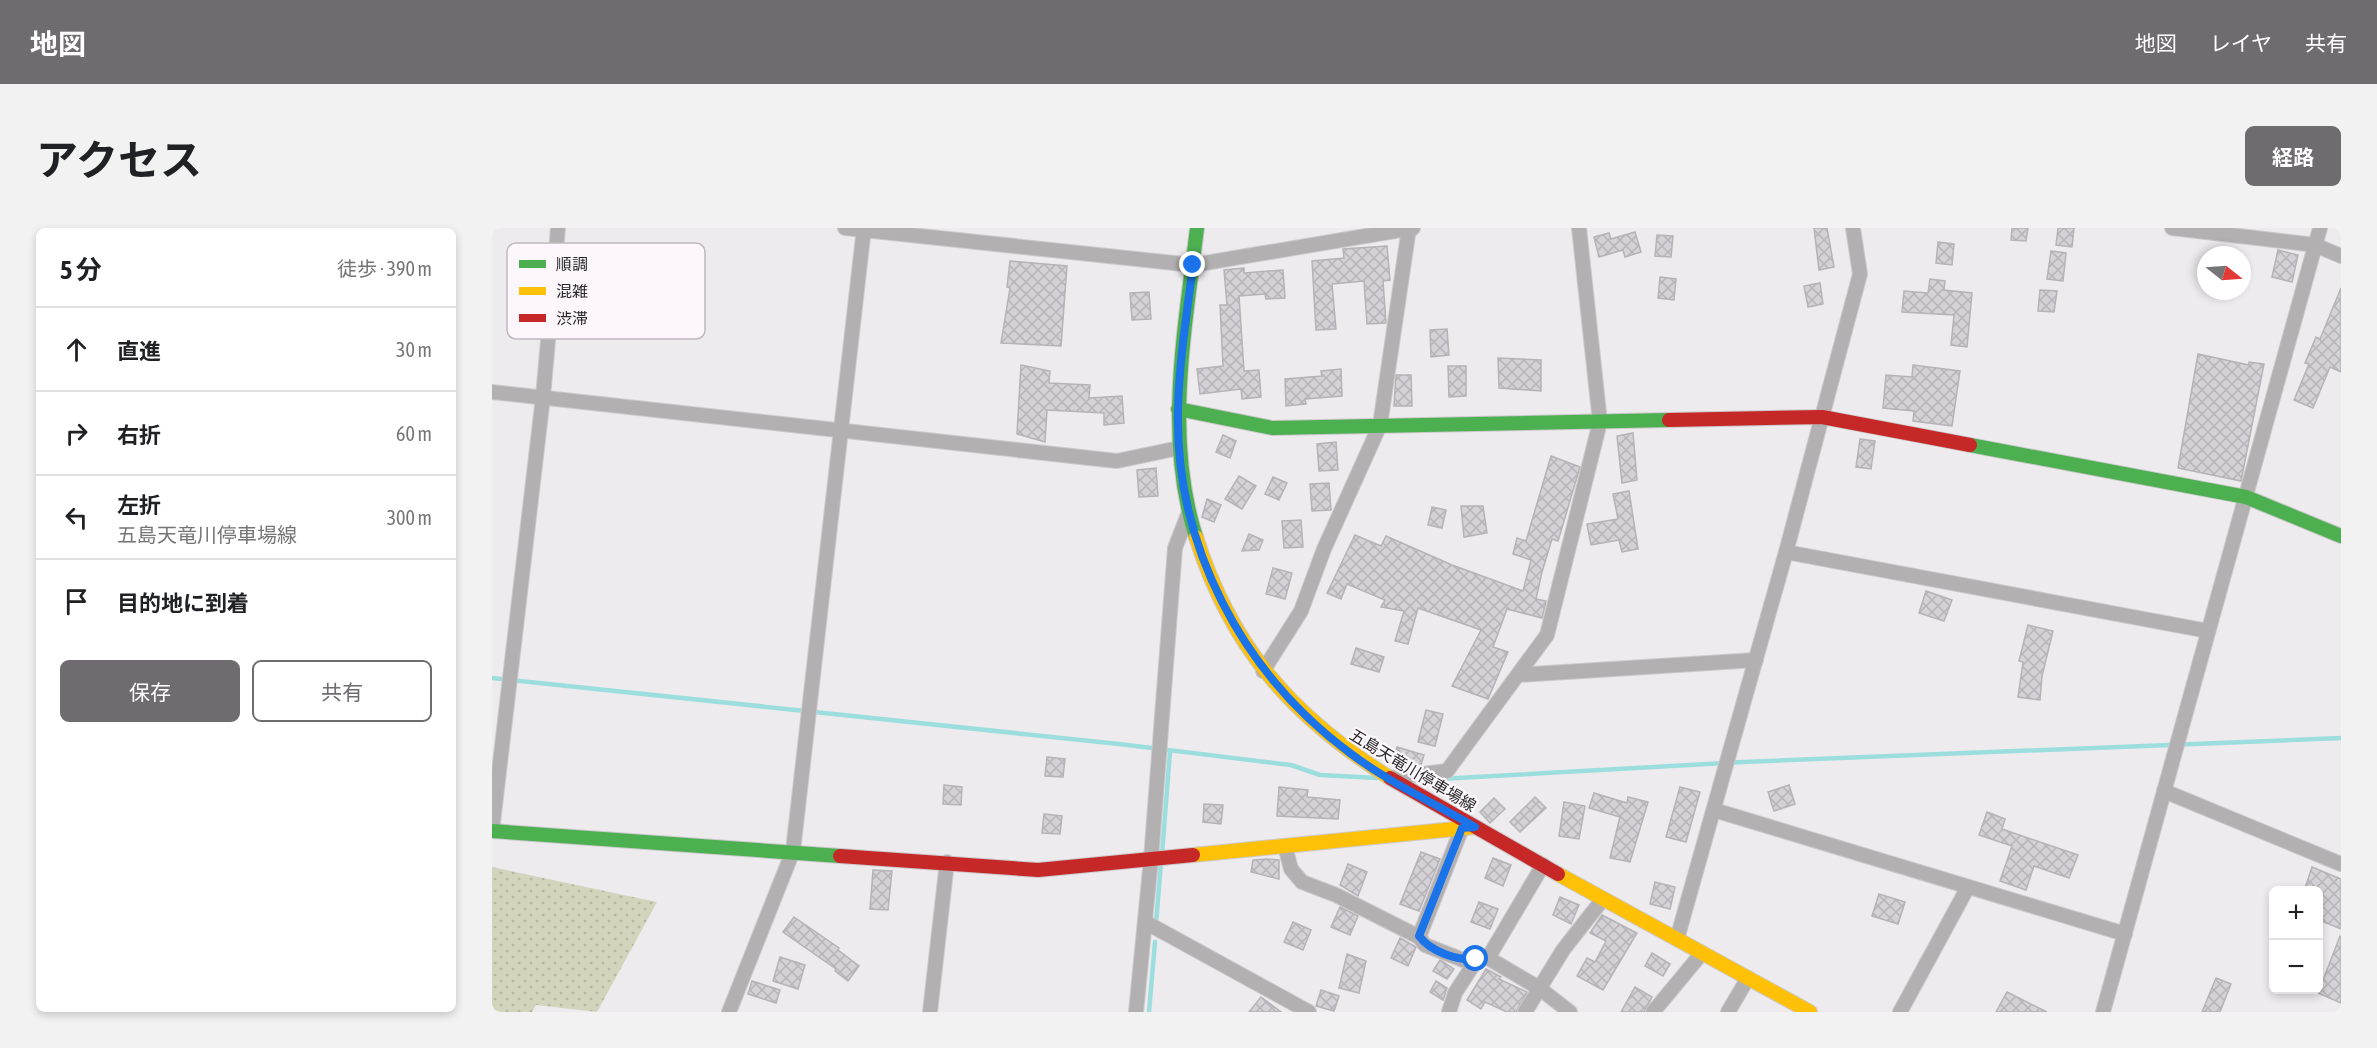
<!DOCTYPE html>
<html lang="ja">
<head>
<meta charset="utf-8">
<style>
	:root { --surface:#fff; --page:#f2f2f2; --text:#202124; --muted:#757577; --line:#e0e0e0; --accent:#6f6c6f }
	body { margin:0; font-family:"Asap Condensed","Noto Sans JP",sans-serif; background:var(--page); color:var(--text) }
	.controls { position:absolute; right:18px; bottom:18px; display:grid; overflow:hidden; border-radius:9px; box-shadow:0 3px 9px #0003 }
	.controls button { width:54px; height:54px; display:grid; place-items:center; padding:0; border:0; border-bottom:2px solid var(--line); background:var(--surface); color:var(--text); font:30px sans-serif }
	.compass { position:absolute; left:1705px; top:18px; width:54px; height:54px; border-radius:50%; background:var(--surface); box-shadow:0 3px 9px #0003; rotate:107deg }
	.stop { position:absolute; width:18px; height:18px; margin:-14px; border:4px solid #1a73e8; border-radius:50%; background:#fff }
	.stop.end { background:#1a73e8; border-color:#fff; box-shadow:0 2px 6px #0008 }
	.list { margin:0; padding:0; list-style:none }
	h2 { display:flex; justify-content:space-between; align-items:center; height:78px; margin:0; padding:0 24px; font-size:26px }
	h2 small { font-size:20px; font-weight:400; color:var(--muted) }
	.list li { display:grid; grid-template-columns:39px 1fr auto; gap:18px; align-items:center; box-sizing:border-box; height:84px; padding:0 24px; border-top:2px solid var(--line) }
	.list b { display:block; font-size:22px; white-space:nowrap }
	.list p { margin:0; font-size:20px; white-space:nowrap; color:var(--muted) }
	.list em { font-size:20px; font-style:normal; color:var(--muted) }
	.actions { display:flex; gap:12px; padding:18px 24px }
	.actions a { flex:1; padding:14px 0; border:2px solid var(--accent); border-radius:9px; text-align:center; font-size:21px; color:var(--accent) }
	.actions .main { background:var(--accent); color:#fff }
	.icon { flex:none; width:33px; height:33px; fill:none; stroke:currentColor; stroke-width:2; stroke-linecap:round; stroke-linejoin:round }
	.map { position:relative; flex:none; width:1849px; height:784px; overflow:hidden; border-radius:9px }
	header { display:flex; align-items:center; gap:36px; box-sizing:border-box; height:84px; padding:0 30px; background:var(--accent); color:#fff }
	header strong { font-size:28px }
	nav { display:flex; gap:33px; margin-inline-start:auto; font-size:21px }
	.intro { display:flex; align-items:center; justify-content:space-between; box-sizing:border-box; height:144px; padding:0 36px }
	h1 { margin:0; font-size:42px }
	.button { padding:15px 27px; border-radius:9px; background:var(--accent); color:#fff; font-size:21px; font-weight:700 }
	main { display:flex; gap:36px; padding:0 36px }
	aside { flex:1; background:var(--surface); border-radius:9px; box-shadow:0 3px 9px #0003 }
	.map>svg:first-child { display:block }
	.green { fill:url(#green-dots) }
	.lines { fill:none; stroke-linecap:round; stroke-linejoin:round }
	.stream { stroke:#9cddde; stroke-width:4.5 }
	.building { fill:url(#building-cross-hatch); stroke:#b4b3b6; stroke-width:1.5 }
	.street-casing { stroke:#cbc9cb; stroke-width:16 }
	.fast-casing { stroke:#cbc9cb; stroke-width:16 }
	.slow-casing { stroke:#cbc9cb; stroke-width:16 }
	.jam-casing { stroke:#cbc9cb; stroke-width:16 }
	.street { stroke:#b2b0b1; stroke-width:14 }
	.fast { stroke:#4caf50; stroke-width:14 }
	.slow { stroke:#ffc107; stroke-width:14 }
	.jam { stroke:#c62828; stroke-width:14 }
	.route { stroke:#1a73e8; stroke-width:8 }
	.labels { text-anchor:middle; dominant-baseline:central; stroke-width:4.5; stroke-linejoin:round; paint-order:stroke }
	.street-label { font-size:16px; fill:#2a282a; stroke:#fdf7fd }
	.key { fill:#fdf7fd; stroke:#beb9be; stroke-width:1.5 }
	.key-label { font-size:16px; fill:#2a282a }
</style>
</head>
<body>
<header>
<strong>地図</strong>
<nav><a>地図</a><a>レイヤ</a><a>共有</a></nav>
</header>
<div class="intro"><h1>アクセス</h1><a class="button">経路</a></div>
<main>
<aside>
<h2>5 分<small>徒歩 · 390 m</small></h2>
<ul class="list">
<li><svg class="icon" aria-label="ahead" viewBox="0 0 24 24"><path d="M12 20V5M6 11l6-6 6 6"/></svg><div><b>直進</b></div><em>30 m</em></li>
<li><svg class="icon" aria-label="right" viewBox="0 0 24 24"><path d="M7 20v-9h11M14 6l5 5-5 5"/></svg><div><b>右折</b></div><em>60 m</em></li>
<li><svg class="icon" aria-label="left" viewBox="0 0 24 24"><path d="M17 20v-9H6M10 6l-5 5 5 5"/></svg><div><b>左折</b><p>五島天竜川停車場線</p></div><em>300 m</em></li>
<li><svg class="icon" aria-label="arrive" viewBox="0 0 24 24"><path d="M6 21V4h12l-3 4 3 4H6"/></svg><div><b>目的地に到着</b></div></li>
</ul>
<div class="actions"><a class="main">保存</a><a>共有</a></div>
</aside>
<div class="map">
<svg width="1849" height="784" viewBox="0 0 1849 784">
	<defs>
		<pattern id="green-dots" width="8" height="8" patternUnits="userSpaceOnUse" patternTransform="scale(1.5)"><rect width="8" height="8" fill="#d2d5bc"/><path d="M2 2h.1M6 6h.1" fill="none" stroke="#b4b7a2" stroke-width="1.8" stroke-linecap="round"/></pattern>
		<pattern id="building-cross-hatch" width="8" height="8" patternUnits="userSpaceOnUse" patternTransform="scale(1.5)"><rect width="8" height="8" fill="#d4d2d6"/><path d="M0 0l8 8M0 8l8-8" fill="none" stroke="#b6b4b8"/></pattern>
	</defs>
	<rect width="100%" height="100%" fill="#eeebef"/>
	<path class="green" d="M0 639 165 674 105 784 44 777 40 784H0Z"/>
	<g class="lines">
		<g class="stream">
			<path d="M0 450 627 516 799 537 828 547 885 550"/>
			<path d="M929 552 1251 534 1849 510"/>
			<path d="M670 626 678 524"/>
			<path d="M664 696 669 634"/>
			<path d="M657 784 663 714"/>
		</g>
	</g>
	<g class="building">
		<path d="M1322 0H1335L1342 39 1327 42Z"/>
		<path d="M1520 0H1536L1534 13 1519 12Z"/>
		<path d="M1566 0H1582L1580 19 1564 17Z"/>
		<path d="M1143 4 1149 24 1133 29 1131 22 1107 29 1102 9 1117 5 1119 11Z"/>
		<path d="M1165 7 1181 8 1179 29 1163 28Z"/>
		<path d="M1446 14 1462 16 1460 37 1444 35Z"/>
		<path d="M895 18 898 52 891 53 894 95 875 96 872 53 840 56 844 101 824 102 820 33 852 30 851 21Z"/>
		<path d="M1786 22 1806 27 1800 54 1780 49Z"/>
		<path d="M1559 23 1574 25 1571 53 1555 51Z"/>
		<path d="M518 33 575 38 569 118 509 115 518 60 515 59Z"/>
		<path d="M752 40V45L791 42 793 70 774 71 773 66 747 68 752 143 767 142 769 169 750 171 749 161 708 166 705 141 731 138 728 77H735L732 42Z"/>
		<path d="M1168 49 1184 51 1182 72 1166 70Z"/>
		<path d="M1438 51 1453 53 1452 62 1480 65 1475 119 1459 117 1462 87 1410 84 1412 63 1436 65Z"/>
		<path d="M1328 55 1331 76 1316 79 1312 58Z"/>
		<path d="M1849 60V144L1838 139 1821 180 1802 172 1817 136 1813 135 1824 109 1828 111Z"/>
		<path d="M1548 62 1565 63 1562 84 1546 83Z"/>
		<path d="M657 64 659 91 640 92 638 65Z"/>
		<path d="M955 101 957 127 939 129 938 102Z"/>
		<path d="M1706 126 1757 137V134L1772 136 1749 253 1686 240Z"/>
		<path d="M1006 130 1049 132V163L1007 160Z"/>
		<path d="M529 137 558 143 557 155 598 157 597 170 630 168 632 195 612 197V185L555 182 553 214 525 206Z"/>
		<path d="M1421 137 1468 143 1460 198 1421 193 1422 183 1391 180 1394 147 1420 149Z"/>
		<path d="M956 138H974V168L957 169Z"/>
		<path d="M849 141 850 168 813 171 814 176 794 178 793 151 830 148 829 143Z"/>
		<path d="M904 147H919L920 178H902Z"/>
		<path d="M1141 205 1145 252 1130 255 1125 208Z"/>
		<path d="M731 207 744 213 738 230 724 224Z"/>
		<path d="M1368 211 1383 213 1379 241 1364 239Z"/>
		<path d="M844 214 846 242 827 243 825 216Z"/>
		<path d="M1059 228 1088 239 1066 313 1060 311 1050 344 1044 371 1054 373 1050 390 1015 381 1001 419 1016 424 996 471 960 458 989 402 926 380 916 416 903 413 912 383 889 379 893 372 855 356 849 371 835 365 863 307 889 318 894 308 960 337 1031 363 1039 332 1021 326 1025 310 1034 313Z"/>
		<path d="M664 240 666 268 647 269 645 242Z"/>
		<path d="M747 248 764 258 750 281 733 271Z"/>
		<path d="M781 249 795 255 787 272 773 266Z"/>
		<path d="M837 255 839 282 820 283 818 256Z"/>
		<path d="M1137 263 1146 321 1130 324 1127 312 1099 317 1095 296 1126 291 1121 266Z"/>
		<path d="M715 271 729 277 722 294 710 289Z"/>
		<path d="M969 278H991L995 305 972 309Z"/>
		<path d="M940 279 954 282 950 300 936 297Z"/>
		<path d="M809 292 811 319 792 320 790 293Z"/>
		<path d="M757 306 771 312 767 322 750 323Z"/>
		<path d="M781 340 800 345 793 371 774 366Z"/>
		<path d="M1434 363 1460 372 1452 393 1427 385Z"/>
		<path d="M1536 397 1561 403 1550 448 1548 472 1526 469 1531 434 1527 433Z"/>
		<path d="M864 420 892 429 887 444 859 436Z"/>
		<path d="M934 482 951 486 943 518 926 514Z"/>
		<path d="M905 519 932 527 929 537 912 539 900 536Z"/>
		<path d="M555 529 573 531 571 549 553 548Z"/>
		<path d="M452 557 470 559 469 577 451 576Z"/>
		<path d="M1297 557 1303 576 1282 583 1276 564Z"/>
		<path d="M787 559 816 562 815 569 848 572 846 591 785 588Z"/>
		<path d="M1188 559 1208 564 1194 614 1174 609Z"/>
		<path d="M1102 565 1135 575 1136 569 1156 574 1138 634 1118 630 1128 589 1097 580Z"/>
		<path d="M1043 569 1054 580 1028 604 1018 594Z"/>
		<path d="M1002 570 1013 581 998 595 988 584Z"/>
		<path d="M1072 574 1093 578 1087 611 1067 608Z"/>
		<path d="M712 576 731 577 729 596 711 594Z"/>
		<path d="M1495 584 1513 591 1510 601 1586 627 1577 650 1542 638 1534 662 1508 653 1520 618 1487 607Z"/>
		<path d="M552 586 570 588 568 606 550 605Z"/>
		<path d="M929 624 948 631 927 683 908 676Z"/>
		<path d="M1001 630 1019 637 1011 658 993 650Z"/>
		<path d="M775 631 787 632V651L759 644 761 632Z"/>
		<path d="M856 636 875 644 866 668 848 657Z"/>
		<path d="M1820 639 1849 651V701L1827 692V663H1812Z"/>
		<path d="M381 642 400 643 396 682 378 681Z"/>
		<path d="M1163 654 1183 659 1178 681 1158 676Z"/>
		<path d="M1387 666 1413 674 1406 696 1380 688Z"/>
		<path d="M1068 669 1087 677 1079 696 1061 687Z"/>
		<path d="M987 674 1006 681 998 701 979 694Z"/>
		<path d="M848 679 866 688 858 707 839 699Z"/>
		<path d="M1110 687 1145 705 1111 762 1085 748 1095 730 1103 734 1114 713 1098 705Z"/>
		<path d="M302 689 347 720 346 722 367 738 356 753 343 743 344 741 291 704Z"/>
		<path d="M801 694 819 702 811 722 792 714Z"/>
		<path d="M1848 708 1849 709V775L1826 765Z"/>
		<path d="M908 710 924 719 916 738 899 730Z"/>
		<path d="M1160 725 1178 736 1171 748 1153 738Z"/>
		<path d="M855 726 874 733 867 765 847 760Z"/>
		<path d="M288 729 313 737 306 761 281 753Z"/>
		<path d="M948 732 962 741 955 751 941 743Z"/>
		<path d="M994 741 1009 749 1007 751 1035 764 1024 784H1015L993 774 989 781 975 772Z"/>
		<path d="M1724 750 1739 756 1728 784H1710Z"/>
		<path d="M260 753 288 762 284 775 256 766Z"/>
		<path d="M944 753 955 760 951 772 938 764Z"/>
		<path d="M1143 759 1160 769 1152 784H1129Z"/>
		<path d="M829 762 847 768 842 783 824 778Z"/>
		<path d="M1515 764 1555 784H1504Z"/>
		<path d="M769 769 789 784H757Z"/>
	</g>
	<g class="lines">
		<defs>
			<g id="street">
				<path d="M353 0 701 37 921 0"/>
				<path d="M1680 0 1823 17 1849 28"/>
				<path d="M0 164 625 233 687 220"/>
				<path d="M1294 324 1716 403"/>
				<path d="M771 443 809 383 832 321 888 197 917 0"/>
				<path d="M1026 447 1264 432"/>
				<path d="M899 550 955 543 1055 407 1108 194 1087 0"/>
				<path d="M1672 563 1849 636"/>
				<path d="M1222 582 1633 706"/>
				<path d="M0 603 51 169 66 0"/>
				<path d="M793 618 799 641 810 654 844 667 927 709 933 717 971 732 996 730 1047 760 1078 784"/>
				<path d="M653 694 817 784"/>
				<path d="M927 709 970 600"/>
				<path d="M1185 711 1294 324 1368 46 1361 0"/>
				<path d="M996 730 1051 637"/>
				<path d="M237 784 301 623 372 0"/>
				<path d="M438 784 455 634"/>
				<path d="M644 784 659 631 683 320 697 284"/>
				<path d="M957 784 963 765 985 731"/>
				<path d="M1033 784 1071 722 1111 671"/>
				<path d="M1161 784 1210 725"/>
				<path d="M1236 784 1256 750"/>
				<path d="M1408 784 1476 659"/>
				<path d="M1611 784 1828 0"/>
			</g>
			<g id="fast">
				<path d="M686 181 780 200 1177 192"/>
				<path d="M1478 217 1754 269 1849 308"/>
				<path d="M704 309C672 209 693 102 705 0"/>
				<path d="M0 603 348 628"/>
			</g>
			<g id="slow">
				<path d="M704 309C739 420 801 489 898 550"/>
				<path d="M701 627 983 599"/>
				<path d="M1066 646 1318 784"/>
			</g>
			<g id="jam">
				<path d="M1177 192 1330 189 1478 217"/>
				<path d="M898 550 1066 646"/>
				<path d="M348 628 546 642 701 627"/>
			</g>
		</defs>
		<use href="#street" class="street-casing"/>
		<use href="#fast" class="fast-casing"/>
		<use href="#slow" class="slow-casing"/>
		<use href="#jam" class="jam-casing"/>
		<use href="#street" class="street"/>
		<use href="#fast" class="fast"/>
		<use href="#slow" class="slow"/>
		<use href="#jam" class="jam"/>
	</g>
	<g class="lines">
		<path class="route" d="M701 37C695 85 687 134 686 182 683 318 750 445 858 525 896 554 942 575 983 599L970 600 927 708C939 724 966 733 984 731"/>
	</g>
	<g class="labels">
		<g class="street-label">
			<text transform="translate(921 542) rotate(31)">五島天竜川停車場線</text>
		</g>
	</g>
	<rect x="15" y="15" width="198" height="96" rx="9" class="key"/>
	<rect x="27" y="32" width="27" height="8" fill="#4caf50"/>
	<rect x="27" y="59" width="27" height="8" fill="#ffc107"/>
	<rect x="27" y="86" width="27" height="8" fill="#c62828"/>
	<g class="key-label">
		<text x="64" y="42">順調</text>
		<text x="64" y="69">混雑</text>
		<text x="64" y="96">渋滞</text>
	</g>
</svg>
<div class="controls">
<button>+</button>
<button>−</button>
</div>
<svg class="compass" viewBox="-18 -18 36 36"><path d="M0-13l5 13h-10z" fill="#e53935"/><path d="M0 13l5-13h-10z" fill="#757577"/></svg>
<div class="stop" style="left:984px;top:731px"></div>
<div class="stop end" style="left:701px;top:37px"></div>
</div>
</main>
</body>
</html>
